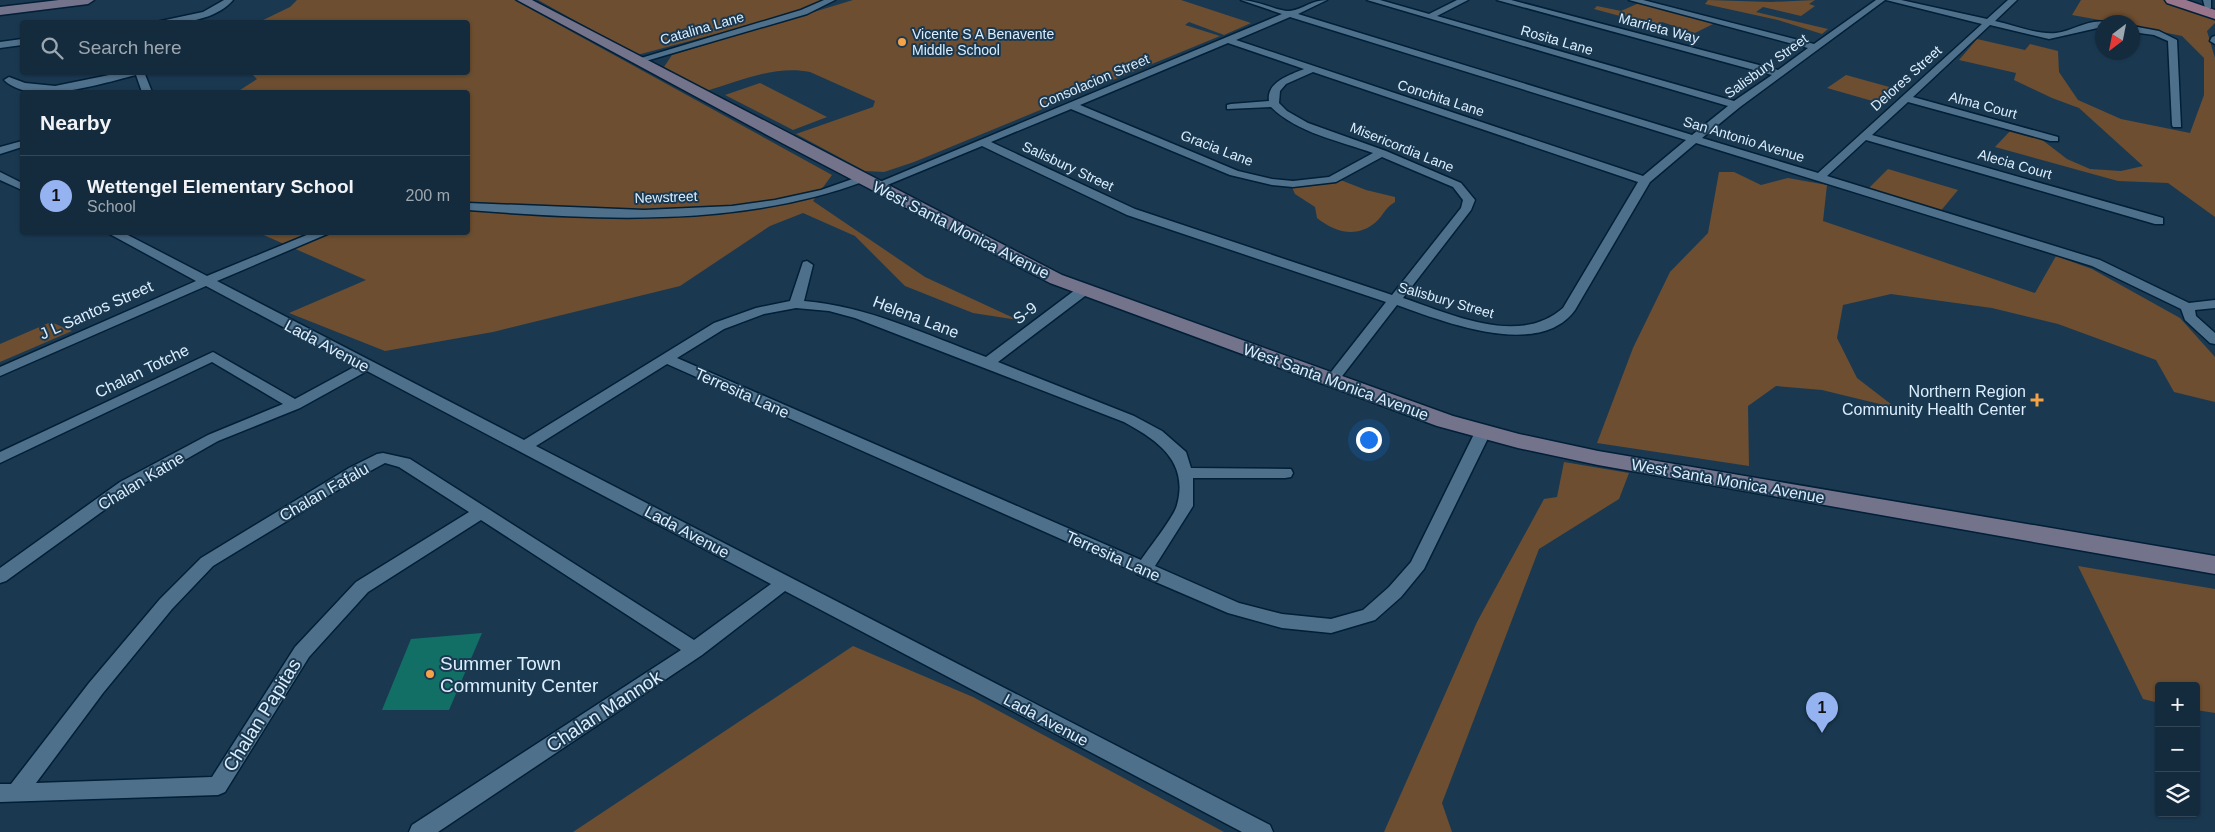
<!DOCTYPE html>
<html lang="en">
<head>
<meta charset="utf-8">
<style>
	:root { --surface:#142b3d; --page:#213748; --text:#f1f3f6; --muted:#9da7b0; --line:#334757; --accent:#95b2f1 }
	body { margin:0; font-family:Arial,sans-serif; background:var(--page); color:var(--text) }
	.controls { position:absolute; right:15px; bottom:15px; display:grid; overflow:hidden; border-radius:5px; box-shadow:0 1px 4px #0004 }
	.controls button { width:45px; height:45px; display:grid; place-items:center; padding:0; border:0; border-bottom:1px solid var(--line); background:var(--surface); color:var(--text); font:25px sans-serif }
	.compass { position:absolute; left:2095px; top:15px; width:45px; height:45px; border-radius:50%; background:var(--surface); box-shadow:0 1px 4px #0004; rotate:212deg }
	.you { position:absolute; left:1368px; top:439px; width:18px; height:18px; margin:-12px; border:4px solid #fff; border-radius:50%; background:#1a73e8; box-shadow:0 0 0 8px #1a73e833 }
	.badge { display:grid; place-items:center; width:32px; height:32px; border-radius:50%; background:var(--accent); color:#111; font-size:16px; font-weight:700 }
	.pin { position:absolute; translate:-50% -41px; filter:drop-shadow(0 1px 2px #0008) }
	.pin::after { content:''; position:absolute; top:26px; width:18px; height:15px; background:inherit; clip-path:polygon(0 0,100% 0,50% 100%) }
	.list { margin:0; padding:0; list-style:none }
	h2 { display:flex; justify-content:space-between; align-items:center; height:65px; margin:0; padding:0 20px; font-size:21px }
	h2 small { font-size:16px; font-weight:400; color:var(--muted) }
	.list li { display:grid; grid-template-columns:32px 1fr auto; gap:15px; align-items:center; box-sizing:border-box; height:80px; padding:0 20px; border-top:1px solid var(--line) }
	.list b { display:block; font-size:19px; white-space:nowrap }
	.list p { margin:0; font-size:16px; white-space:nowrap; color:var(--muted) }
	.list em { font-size:16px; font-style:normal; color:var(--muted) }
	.icon { flex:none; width:28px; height:28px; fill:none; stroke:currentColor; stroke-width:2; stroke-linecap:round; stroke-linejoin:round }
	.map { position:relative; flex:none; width:2215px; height:832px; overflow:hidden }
	.search { position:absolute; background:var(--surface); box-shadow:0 1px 4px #0004; left:20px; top:20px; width:450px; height:55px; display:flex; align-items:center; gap:12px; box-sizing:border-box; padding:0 18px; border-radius:5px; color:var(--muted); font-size:19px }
	.panel { position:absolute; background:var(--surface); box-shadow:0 1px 4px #0004; left:20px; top:90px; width:450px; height:145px; border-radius:5px }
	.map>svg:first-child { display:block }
	.green { fill:#6d4e30 }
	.building { fill:#116f66 }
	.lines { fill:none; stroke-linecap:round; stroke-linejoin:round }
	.minor-casing { stroke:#011f36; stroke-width:3 }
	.secondary-casing { stroke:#011f36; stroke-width:3 }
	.primary-casing { stroke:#011f36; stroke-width:3 }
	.minor { fill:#4f708b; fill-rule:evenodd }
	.secondary { fill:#74738c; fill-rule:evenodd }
	.primary { fill:#99758c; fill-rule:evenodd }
	.poi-dot { fill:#f6a247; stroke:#1a3951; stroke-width:2 }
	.labels { text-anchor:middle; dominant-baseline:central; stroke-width:4; stroke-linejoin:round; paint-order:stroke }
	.far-street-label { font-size:14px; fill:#dceefd; stroke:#1a3951 }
	.far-poi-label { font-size:14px; fill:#dceefd; stroke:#1a3951; text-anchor:start }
	.street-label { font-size:16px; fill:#dceefd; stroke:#1a3951 }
	.poi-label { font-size:16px; fill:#dceefd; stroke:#1a3951; text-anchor:end }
	.near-poi-label { font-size:19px; fill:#dceefd; stroke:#1a3951; text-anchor:start }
	.near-street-label { font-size:19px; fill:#dceefd; stroke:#1a3951 }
</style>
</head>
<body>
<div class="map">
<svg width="2215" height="832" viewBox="0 0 2215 832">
	<rect width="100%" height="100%" fill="#1a3951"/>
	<g class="green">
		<path d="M297 0H514L832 175 813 201 925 277 1018 320 973 313 905 286 855 236 803 213 770 226 680 286 493 332 385 351 289 313 366 280 259 233 468 232V92H237L257 79 251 73 468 72V22H259L290 7Z"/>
		<path d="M538 0H822L809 7 761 22 637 55Z"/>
		<path d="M853 0H1181L1251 23 1224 35 1189 22 1185 25 1220 36 914 162 884 172 865 171 796 134 873 107 875 101 810 72C775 65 740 81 706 91L664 67 672 55Z"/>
		<path d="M1708 0 1771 2 1815 0 1809 4 1815 6 1801 16 1763 7 1756 12 1828 29 1822 34 1778 20 1705 4Z"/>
		<path d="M2081 0H2163L2215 18V23L2207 31 2215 58V217L2168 183 2118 181 1995 147 2011 130 2041 139 2067 159 2090 169 2121 171 2143 166 2079 108 2052 98 2014 80 2016 73 1959 60 1977 39 2025 50 2030 44 2058 51 2059 72 2078 100 2121 119 2190 133 2204 95V58L2182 36 2133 26 2132 22H2111L2072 15Z"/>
		<path d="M1639 3 1715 23 1695 33 1662 22 1647 30 1631 19 1594 9 1597 6 1621 11Z"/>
		<path d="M1846 75 1893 88 1876 102 1827 88Z"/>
		<path d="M760 83 827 117 793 130 725 95Z"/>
		<path d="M1888 169 1958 190 1939 213 1867 190Z"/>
		<path d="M1719 172H1734L1761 185 1788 178 1827 185 1823 221 2035 293 2056 256 2092 269 2180 318 2215 357V402L2174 392 2156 360 2058 324 1992 308 1891 294 1843 305 1837 338 1857 378 1896 408 1822 390 1776 386 1748 406 1749 466 1597 443 1633 348 1670 272 1708 233Z"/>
		<path d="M1338 179 1366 190 1395 197V202C1384 208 1382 219 1372 225 1354 238 1333 231 1317 218L1315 207 1295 194 1291 185 1314 186Z"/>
		<path d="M51 322 72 331 0 362V344Z"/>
		<path d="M1564 462 1629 473 1619 499 1539 549 1442 803 1452 832H1384L1477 622 1544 499 1557 497Z"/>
		<path d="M2078 566 2215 589V713L2196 710V686H2159V703L2143 699Z"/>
		<path d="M853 646 973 697 1224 832H573Z"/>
	</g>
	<path class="building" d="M482 633 449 710H382L411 639Z"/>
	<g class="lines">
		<defs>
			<g id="minor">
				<path d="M224 0H233C216 20 180 25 156 22L203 12Z"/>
				<path d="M824 0H835L807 14 639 63 631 61 801 10Z"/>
				<path d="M1241 0C1256 0 1280 12 1290 11 1304 9 1311 0 1327 0L1298 14 1692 135 1728 106 1367 0H1380L1429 14 1457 0H1468L1437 16 1734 101 1772 75 1497 0H1511L1778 70 1808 48 1629 0H1643L1814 44 1876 0H1885L1740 107 1702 138 1818 173 1982 24 1886 0H1901L1987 19 2008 0H2017L1995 21C2014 25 2037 35 2056 33 2073 31 2088 19 2105 22H2102V27L2049 39 1990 25 1913 97 2058 137V141H2050L1908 102 1872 135 2163 218V224H2155L1866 140 1827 176 2100 260 2189 303 2215 300V308L2195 310 2196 316 2215 333V344L2210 343 2185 320 2181 309 2092 266 1696 143 1650 182 1575 310C1539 360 1442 321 1397 305L1336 384 1331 385 1324 381 1386 302 1127 215 982 146 880 188H872L870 186 1282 14ZM1290 17 1686 140 1643 176 1236 40ZM1228 43 1304 69C1290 75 1266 82 1269 101L1231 104 1227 105V109L1271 107C1297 133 1340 141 1373 153L1329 177 1293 181 1272 179 1238 171 1080 105ZM1313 72 1638 182 1563 308C1519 347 1451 314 1403 298L1471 210 1475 200 1461 183 1386 151 1308 123 1287 111 1279 103 1280 91 1286 84ZM1071 109 1230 175 1272 185 1293 187 1336 182 1382 157 1453 187 1463 200 1461 208 1392 295 1135 209 991 142Z"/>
				<path d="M2203 0H2211V8H2205Z"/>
				<path d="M2132 26 2159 31 2177 40 2181 127H2173L2172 125 2168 41 2154 35 2132 32Z"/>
				<path d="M2215 36V44L2210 41 2212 37Z"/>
				<path d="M22 39V45L0 48V42Z"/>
				<path d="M124 72H144L152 92H142L136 75C103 83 32 107 4 80L9 77 25 83 55 86Z"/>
				<path d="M22 141V147L0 154V147Z"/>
				<path d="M0 172 22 183V190L0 180Z"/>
				<path d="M861 176 867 179 865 181C739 228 599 220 468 210V203L644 210 732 206 775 200 821 190Z"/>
				<path d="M106 232H122L207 276 314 232H332L217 281 524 440 714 323 756 308 790 301 803 262 807 261 813 265 804 301C867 306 927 335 986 357L1079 287H1089L1091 290 1089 293 998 362 1134 416 1162 431 1186 452 1191 468 1291 469 1293 473 1291 477 1285 478H1193V506L1155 566 1239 603 1282 614 1331 619 1363 610 1389 587 1411 562 1475 432 1483 427 1491 432 1424 569 1401 597 1375 620 1331 633 1282 628 1228 613 1137 574 1135 572 667 364 536 446 1270 825 1273 832H1242L785 591 702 655 438 832H409L412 825 681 650 481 520 368 592 309 657 225 792 218 795 0 802V784H11L89 683 160 599 201 558 349 468 377 454 383 453 410 459 694 640 771 584 367 371 300 408 218 441 132 490 6 581 0 583V568L120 482 208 435 283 404 212 362 0 463V452L213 352 295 399 356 366 206 286 0 376V367L196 281ZM796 308 829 311 855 318 1124 422C1157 440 1189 461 1177 505 1174 517 1149 548 1141 560L677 358 724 329 764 314ZM385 463 399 467 469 512 356 582 295 647 212 777 36 783 103 693 172 609 213 566 361 476Z"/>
			</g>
			<g id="secondary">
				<path d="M59 0H94L88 4 0 15V7Z"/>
				<path d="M517 0H532L1062 275 1453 416 1519 434 1598 451 2215 556V574L1598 465 1518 448 1437 426 1050 283 782 143Z"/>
			</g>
			<path id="primary" d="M2165 0H2186L2215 10V19L2167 3Z"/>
		</defs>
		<use href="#minor" class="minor-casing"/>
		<use href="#secondary" class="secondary-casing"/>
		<use href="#primary" class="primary-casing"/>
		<use href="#minor" class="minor"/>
		<use href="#secondary" class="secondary"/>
		<use href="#primary" class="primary"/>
	</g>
	<g class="poi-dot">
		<circle cx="902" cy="42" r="5"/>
		<path d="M2034.5 392.5h5v5h5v5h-5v5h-5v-5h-5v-5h5z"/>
		<circle cx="430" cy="674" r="5"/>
	</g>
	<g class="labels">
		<g class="far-street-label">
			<text transform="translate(702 28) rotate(-16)">Catalina Lane</text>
			<text transform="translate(1659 28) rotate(15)">Marrieta Way</text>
			<text transform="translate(1557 40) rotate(16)">Rosita Lane</text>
			<text transform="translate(1766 66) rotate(-36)">Salisbury Street</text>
			<text transform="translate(1906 78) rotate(-42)">Delores Street</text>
			<text transform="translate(1094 81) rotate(-23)">Consolacion Street</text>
			<text transform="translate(1441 98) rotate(18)">Conchita Lane</text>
			<text transform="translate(1983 105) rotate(15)">Alma Court</text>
			<text transform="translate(1744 139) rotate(17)">San Antonio Avenue</text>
			<text transform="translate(1402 147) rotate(22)">Misericordia Lane</text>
			<text transform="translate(1217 148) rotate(21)">Gracia Lane</text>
			<text transform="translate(2015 164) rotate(16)">Alecia Court</text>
			<text transform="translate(1068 166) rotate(25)">Salisbury Street</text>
			<text transform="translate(666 197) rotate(-2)">Newstreet</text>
			<text transform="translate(1446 300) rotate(16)">Salisbury Street</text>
		</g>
		<g class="far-poi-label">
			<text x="912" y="34">Vicente S A Benavente<tspan x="912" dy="16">Middle School</tspan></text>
		</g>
		<g class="street-label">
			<text transform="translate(961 230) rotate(27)">West Santa Monica Avenue</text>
			<text transform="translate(96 310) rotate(-24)">J L Santos Street</text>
			<text transform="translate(1025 313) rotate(-37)">S-9</text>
			<text transform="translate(916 317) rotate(21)">Helena Lane</text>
			<text transform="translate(327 346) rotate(28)">Lada Avenue</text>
			<text transform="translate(142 371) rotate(-26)">Chalan Totche</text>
			<text transform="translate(1336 382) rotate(20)">West Santa Monica Avenue</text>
			<text transform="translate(742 393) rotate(24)">Terresita Lane</text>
			<text transform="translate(141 481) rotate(-31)">Chalan Katne</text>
			<text transform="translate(1728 481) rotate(10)">West Santa Monica Avenue</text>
			<text transform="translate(324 492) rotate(-30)">Chalan Fafalu</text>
			<text transform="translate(687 532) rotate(28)">Lada Avenue</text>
			<text transform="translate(1113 556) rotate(24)">Terresita Lane</text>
			<text transform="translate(1046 720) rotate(28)">Lada Avenue</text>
		</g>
		<g class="poi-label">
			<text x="2026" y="391">Northern Region<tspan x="2026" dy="18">Community Health Center</tspan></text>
		</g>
		<g class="near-poi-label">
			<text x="440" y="663">Summer Town<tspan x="440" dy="22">Community Center</tspan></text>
		</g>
		<g class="near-street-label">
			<text transform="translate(604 711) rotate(-33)">Chalan Mannok</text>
			<text transform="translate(262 715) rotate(-58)">Chalan Papitas</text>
		</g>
	</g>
</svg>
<div class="controls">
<button>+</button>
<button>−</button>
<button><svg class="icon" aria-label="layers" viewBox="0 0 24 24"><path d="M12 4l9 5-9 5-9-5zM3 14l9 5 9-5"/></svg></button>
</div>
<svg class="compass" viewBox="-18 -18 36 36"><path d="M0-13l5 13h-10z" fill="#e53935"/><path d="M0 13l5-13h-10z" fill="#9da7b0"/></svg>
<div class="you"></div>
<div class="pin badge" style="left:1822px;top:733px">1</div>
<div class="search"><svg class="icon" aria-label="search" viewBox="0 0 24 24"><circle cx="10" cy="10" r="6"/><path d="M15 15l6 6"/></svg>Search here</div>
<section class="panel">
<h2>Nearby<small></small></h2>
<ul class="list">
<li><span class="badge">1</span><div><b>Wettengel Elementary School</b><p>School</p></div><em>200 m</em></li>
</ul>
</section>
</div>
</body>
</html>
